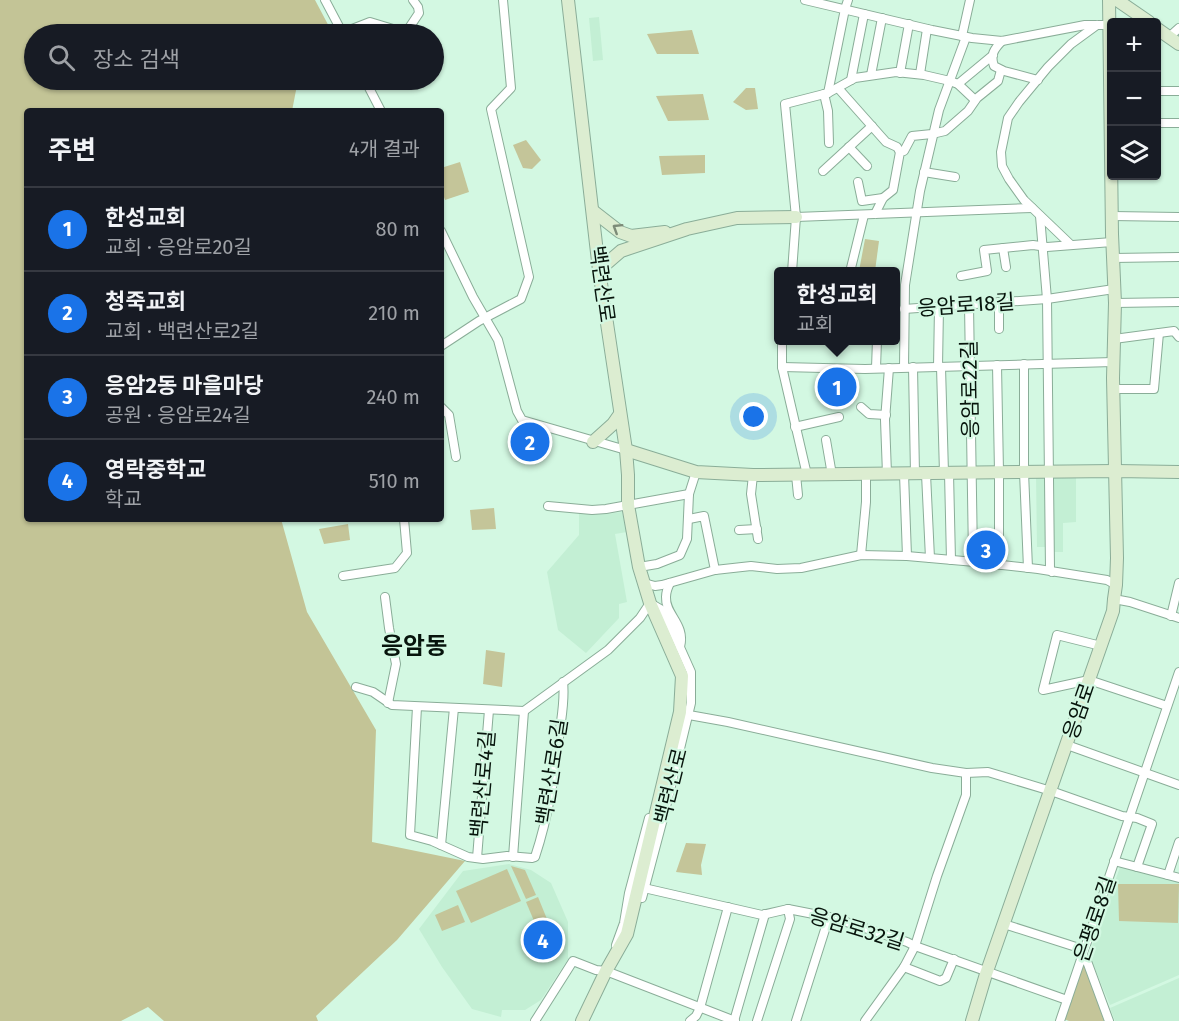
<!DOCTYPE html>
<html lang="ko">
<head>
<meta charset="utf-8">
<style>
	:root { --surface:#171b24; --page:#20242c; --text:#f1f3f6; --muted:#9ea1a6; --line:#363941; --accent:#1a73e8 }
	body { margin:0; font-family:"Fira Sans","Noto Sans KR",sans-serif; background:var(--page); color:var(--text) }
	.controls { position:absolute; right:18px; top:18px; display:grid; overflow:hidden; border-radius:6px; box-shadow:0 2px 4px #0004 }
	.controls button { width:54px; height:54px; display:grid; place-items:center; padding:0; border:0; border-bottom:2px solid var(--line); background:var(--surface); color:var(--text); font:30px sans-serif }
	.you { position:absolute; left:754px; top:417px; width:21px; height:21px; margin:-15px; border:4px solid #fff; border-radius:50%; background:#1a73e8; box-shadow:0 0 0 9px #1a73e833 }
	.badge { display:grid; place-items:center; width:39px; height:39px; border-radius:50%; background:var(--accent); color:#fff; font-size:20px; font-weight:700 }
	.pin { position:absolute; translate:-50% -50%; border:3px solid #fff; box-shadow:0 2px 6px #0006 }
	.popup { position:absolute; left:774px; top:267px; width:126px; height:78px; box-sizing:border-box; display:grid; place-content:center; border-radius:6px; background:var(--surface); filter:drop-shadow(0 2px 4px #0005); font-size:20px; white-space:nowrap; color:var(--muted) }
	.popup b { font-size:22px; color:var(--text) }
	.popup::after { content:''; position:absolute; left:50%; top:100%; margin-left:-12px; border:12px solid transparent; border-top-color:var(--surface) }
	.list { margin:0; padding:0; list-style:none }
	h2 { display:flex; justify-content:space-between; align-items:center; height:78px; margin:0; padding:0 24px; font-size:26px }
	h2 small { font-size:20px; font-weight:400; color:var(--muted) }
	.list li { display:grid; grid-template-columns:39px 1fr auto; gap:18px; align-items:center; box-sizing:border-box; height:84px; padding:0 24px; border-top:2px solid var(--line) }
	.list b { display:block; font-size:22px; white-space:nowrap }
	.list p { margin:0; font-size:20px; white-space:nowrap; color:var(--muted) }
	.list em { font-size:20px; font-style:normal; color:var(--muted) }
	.icon { flex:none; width:33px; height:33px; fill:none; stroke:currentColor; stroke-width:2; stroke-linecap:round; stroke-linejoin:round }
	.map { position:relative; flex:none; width:1179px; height:1021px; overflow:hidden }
	.search { position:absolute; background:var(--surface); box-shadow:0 2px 4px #0004; left:24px; top:24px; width:420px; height:66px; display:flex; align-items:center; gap:15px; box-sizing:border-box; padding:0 21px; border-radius:33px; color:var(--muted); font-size:22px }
	.panel { position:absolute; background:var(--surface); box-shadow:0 2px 4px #0004; left:24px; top:108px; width:420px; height:414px; border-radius:6px }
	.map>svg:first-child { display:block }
	.built { fill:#c3efd4 }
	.green { fill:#c4c599 }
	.forest { fill:#c3c496 }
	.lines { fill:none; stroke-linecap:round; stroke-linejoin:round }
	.street-casing { stroke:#8aad98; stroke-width:10 }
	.secondary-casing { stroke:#8aad98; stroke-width:14 }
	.street { stroke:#fff; stroke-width:8 }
	.secondary { stroke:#dcedd1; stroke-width:12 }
	.oneway { stroke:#7c8b78 }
	.labels { text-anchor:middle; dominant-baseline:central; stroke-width:4.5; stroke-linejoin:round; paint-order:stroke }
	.street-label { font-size:21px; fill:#07140c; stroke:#d3f8e2 }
	.quarter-label { font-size:24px; font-weight:bold; fill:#07140c; stroke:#d3f8e2 }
</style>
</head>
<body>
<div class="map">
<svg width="1179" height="1021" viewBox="0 0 1179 1021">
	<rect width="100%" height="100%" fill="#d3f8e2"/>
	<g class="built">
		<path d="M599 17 603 60 593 61 589 18Z"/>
		<path d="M1036 475H1076V522L1063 523V552H1050V547H1037Z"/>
		<path d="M622 512 627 532 615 534 627 602 619 604V618L586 653 558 630 547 572 579 535V513L606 514Z"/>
		<path d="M509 864 531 870 551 883 568 922V959L541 1000 525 1010H502L501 1017 472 1009 442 967 419 929 463 871Z"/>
		<path d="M1120 867 1179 882V975L1110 1005 1089 955Z"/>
		<path d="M1179 978V1021H1115L1110 1008Z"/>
	</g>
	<g class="green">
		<path d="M692 30 699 54H657L647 34Z"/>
		<path d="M746 88H755L758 109 746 110 733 102Z"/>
		<path d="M703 94 709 120 668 121 656 96Z"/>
		<path d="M526 140 541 160 532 169 523 168 513 145Z"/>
		<path d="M705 155V173L662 175 659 156Z"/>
		<path d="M460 162 469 192 445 200 441 188V168Z"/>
		<path d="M865 239 879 241 875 271H859Z"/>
		<path d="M494 508 496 529 472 530 470 510Z"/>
		<path d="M348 524 350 540 324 544 319 529Z"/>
		<path d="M982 531 999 532 998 561 977 563 976 536Z"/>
		<path d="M486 650 505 653 502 687 483 684Z"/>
		<path d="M686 843 706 844 701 865 702 875 676 872Z"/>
		<path d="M511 866 525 870 536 895 526 899Z"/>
		<path d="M507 869 521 901 471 923 456 891Z"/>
		<path d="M1118 884H1179L1178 923 1119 921Z"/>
		<path d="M538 897 549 924 537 928 526 902Z"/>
		<path d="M458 905 465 922 442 931 435 915Z"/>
		<path d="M1082 963 1085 965 1104 1021H1069L1064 1019Z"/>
	</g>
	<path class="forest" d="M0 0H315L333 34H34V80H298L292 111H27V519H281L307 612 376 730 372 842 465 861 397 940 316 1016 318 1021H164L148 1007 121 1021H0Z"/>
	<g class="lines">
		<defs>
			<g id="street">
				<path d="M325 0 343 34"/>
				<path d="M805 0 932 30 972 38 1002 41 1085 25H1109"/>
				<path d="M342 33 370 22 403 32 407 31 419 13 418 7 413 0"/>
				<path d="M962 36 970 0"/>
				<path d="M1169 37 1179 28"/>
				<path d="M1002 41C994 49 990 55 994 66L1004 71 1038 80"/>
				<path d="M900 73 909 24"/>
				<path d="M920 74 927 29"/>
				<path d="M871 75 882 18"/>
				<path d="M365 80 381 111"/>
				<path d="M851 80 864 14"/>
				<path d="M958 84 993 55"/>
				<path d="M838 88 886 142 897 147 900 152"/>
				<path d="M1156 91H1179"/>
				<path d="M828 93 845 9 848 0"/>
				<path d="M824 94 828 111 829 143"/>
				<path d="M1156 123H1179"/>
				<path d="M849 147 867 166"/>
				<path d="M823 171 872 126"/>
				<path d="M924 172 955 177"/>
				<path d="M858 182 862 201 883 198"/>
				<path d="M875 214 883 198 893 190 900 152 904 151 912 136 932 134 945 131 968 111 977 98 998 81 1001 70"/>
				<path d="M1040 216 1047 299 1050 569 1052 572"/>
				<path d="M1112 216 1179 217"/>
				<path d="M796 217 1032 208"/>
				<path d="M441 231 473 297 498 340 517 411 522 420 626 450"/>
				<path d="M1070 244 1024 200 1009 179 1002 166 1001 152 1008 118 1019 102 1048 67 1071 44 1097 25"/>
				<path d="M1003 248 1006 267"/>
				<path d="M1113 258 1179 257"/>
				<path d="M792 272 796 217 785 104 828 93 855 78 896 72 924 75 950 81 958 84 975 100"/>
				<path d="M850 272 864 215"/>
				<path d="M961 276 987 271 984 250 1033 245 1047 247 1112 242"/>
				<path d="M999 302V329"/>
				<path d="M1115 303 1179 302"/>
				<path d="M969 305 973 557 975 562"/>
				<path d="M904 309 1047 299 1114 289"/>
				<path d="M1114 339 1174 331 1179 337"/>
				<path d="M782 340V367L807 475"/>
				<path d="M441 346 479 321 521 299 529 277 491 109 511 88 503 0"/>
				<path d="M1024 364V472L1028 568"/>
				<path d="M997 365 999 472V558L1001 565"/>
				<path d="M782 367 865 369 1113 362"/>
				<path d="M904 367 905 285 920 191 939 110 966 37"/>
				<path d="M913 367 915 474"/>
				<path d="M938 367 939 307"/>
				<path d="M941 367 944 473"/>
				<path d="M876 368 877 340"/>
				<path d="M1113 389H1154L1159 333"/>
				<path d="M441 407 449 415 456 457"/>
				<path d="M861 407 869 414 886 415"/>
				<path d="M795 427 839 417"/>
				<path d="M826 440 832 475"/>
				<path d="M949 473 951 560"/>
				<path d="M887 474 885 420 889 368"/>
				<path d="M904 474 907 556"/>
				<path d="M926 474 930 558"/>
				<path d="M753 475 751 494 758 539"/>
				<path d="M796 475 798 495"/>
				<path d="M548 506 592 510 606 509 689 494"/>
				<path d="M689 519 704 516 715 570"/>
				<path d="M739 530 757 529"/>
				<path d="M861 555 866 502V475"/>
				<path d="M639 567 657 564 680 555 687 539 689 494 696 472"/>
				<path d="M343 576 395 568 407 553 404 519"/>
				<path d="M644 583 655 586 662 585 715 570 751 566 777 569 801 568 861 555 907 556 975 562 1038 569 1107 580 1116 585"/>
				<path d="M670 583C668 587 666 592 666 597 665 615 686 624 680 647"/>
				<path d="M385 597 389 628 396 664 388 703"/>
				<path d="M1114 599 1130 602 1179 618"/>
				<path d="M1171 616 1179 583"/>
				<path d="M1101 646 1057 635 1043 690 1089 680 1167 706"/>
				<path d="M356 687 373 692 392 705 524 711 608 650 640 618 650 603 662 610 670 625 691 672V703L664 815 642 898"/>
				<path d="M417 707 410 835 432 841 468 857 483 859 507 856 532 858 535 857C549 815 555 772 560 729 562 714 565 698 563 682"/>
				<path d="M689 715 728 722 932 768 966 773 988 772 1051 791 1122 816 1137 818 1152 824 1137 867"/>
				<path d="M1067 745 1179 785"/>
				<path d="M441 845 454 708"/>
				<path d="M513 857 524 711"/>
				<path d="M477 858 489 710"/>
				<path d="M1114 861 1179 878"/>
				<path d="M1168 875 1179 842"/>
				<path d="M644 888 762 915 788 909 834 918 907 942 915 946 1067 1000"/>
				<path d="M1004 924 1076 947 1088 964 1109 1021"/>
				<path d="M616 945 624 923 629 893 649 818"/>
				<path d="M904 967 940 981 946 978 954 959"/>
				<path d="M535 1021 573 961 596 970 606 971 735 1021"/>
				<path d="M690 1021 696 1016 700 1008 728 907"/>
				<path d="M734 1021 765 914"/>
				<path d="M757 1021 790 919 788 909"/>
				<path d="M796 1021 829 917"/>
				<path d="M865 1021 904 967 915 946 937 876 966 795V773"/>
				<path d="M1060 1021 1179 672"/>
			</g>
			<g id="secondary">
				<path d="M568 0 599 270 626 450 628 475V505L639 567 650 603 682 676 680 712 627 934 606 971 582 1021"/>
				<path d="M1117 0 1149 22"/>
				<path d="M1156 28 1179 44"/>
				<path d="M593 211 620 232 631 236 665 232"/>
				<path d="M599 270 621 251 687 229 737 218 796 217"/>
				<path d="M593 442 613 424 620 414"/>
				<path d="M626 450 696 472 753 475 1116 471 1179 472"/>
				<path d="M972 1021 986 974 1113 611 1114 599 1116 585 1117 558 1113 378 1115 303 1112 234 1109 0"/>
			</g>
		</defs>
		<use href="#street" class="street-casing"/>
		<use href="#secondary" class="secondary-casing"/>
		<use href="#street" class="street"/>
		<use href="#secondary" class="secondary"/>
	</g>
	<defs><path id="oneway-chevron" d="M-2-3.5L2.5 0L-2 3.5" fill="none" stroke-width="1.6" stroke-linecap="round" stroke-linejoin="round" transform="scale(1.5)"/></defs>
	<use class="oneway" href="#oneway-chevron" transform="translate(617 228) rotate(-148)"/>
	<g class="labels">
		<g class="street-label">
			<text transform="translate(602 284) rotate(82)">백련산로</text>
			<text transform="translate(966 305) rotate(-4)">응암로18길</text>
			<text transform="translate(970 389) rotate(-91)">응암로22길</text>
			<text transform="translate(1079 711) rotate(-71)">응암로</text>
			<text transform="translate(552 772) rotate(-81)">백련산로6길</text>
			<text transform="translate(483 784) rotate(-85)">백련산로4길</text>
			<text transform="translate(671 786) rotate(-76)">백련산로</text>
			<text transform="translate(1095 919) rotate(-71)">은평로8길</text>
			<text transform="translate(857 929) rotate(17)">응암로32길</text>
		</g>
		<g class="quarter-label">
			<text x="414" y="646">응암동</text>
		</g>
	</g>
</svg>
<div class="controls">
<button>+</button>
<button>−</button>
<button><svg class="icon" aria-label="layers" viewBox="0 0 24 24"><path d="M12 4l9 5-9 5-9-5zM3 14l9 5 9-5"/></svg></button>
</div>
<div class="you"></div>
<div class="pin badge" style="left:837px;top:387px">1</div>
<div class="popup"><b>한성교회</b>교회</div>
<div class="pin badge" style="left:530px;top:442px">2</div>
<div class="pin badge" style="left:986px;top:550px">3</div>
<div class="pin badge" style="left:543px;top:940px">4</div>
<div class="search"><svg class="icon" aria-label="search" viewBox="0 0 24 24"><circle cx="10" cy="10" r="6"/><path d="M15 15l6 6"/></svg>장소 검색</div>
<section class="panel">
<h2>주변<small>4개 결과</small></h2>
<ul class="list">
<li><span class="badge">1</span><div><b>한성교회</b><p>교회 · 응암로20길</p></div><em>80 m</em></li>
<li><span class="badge">2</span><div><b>청죽교회</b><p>교회 · 백련산로2길</p></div><em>210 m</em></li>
<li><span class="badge">3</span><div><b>응암2동 마을마당</b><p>공원 · 응암로24길</p></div><em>240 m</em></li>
<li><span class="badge">4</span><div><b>영락중학교</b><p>학교</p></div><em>510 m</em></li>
</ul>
</section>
</div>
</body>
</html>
